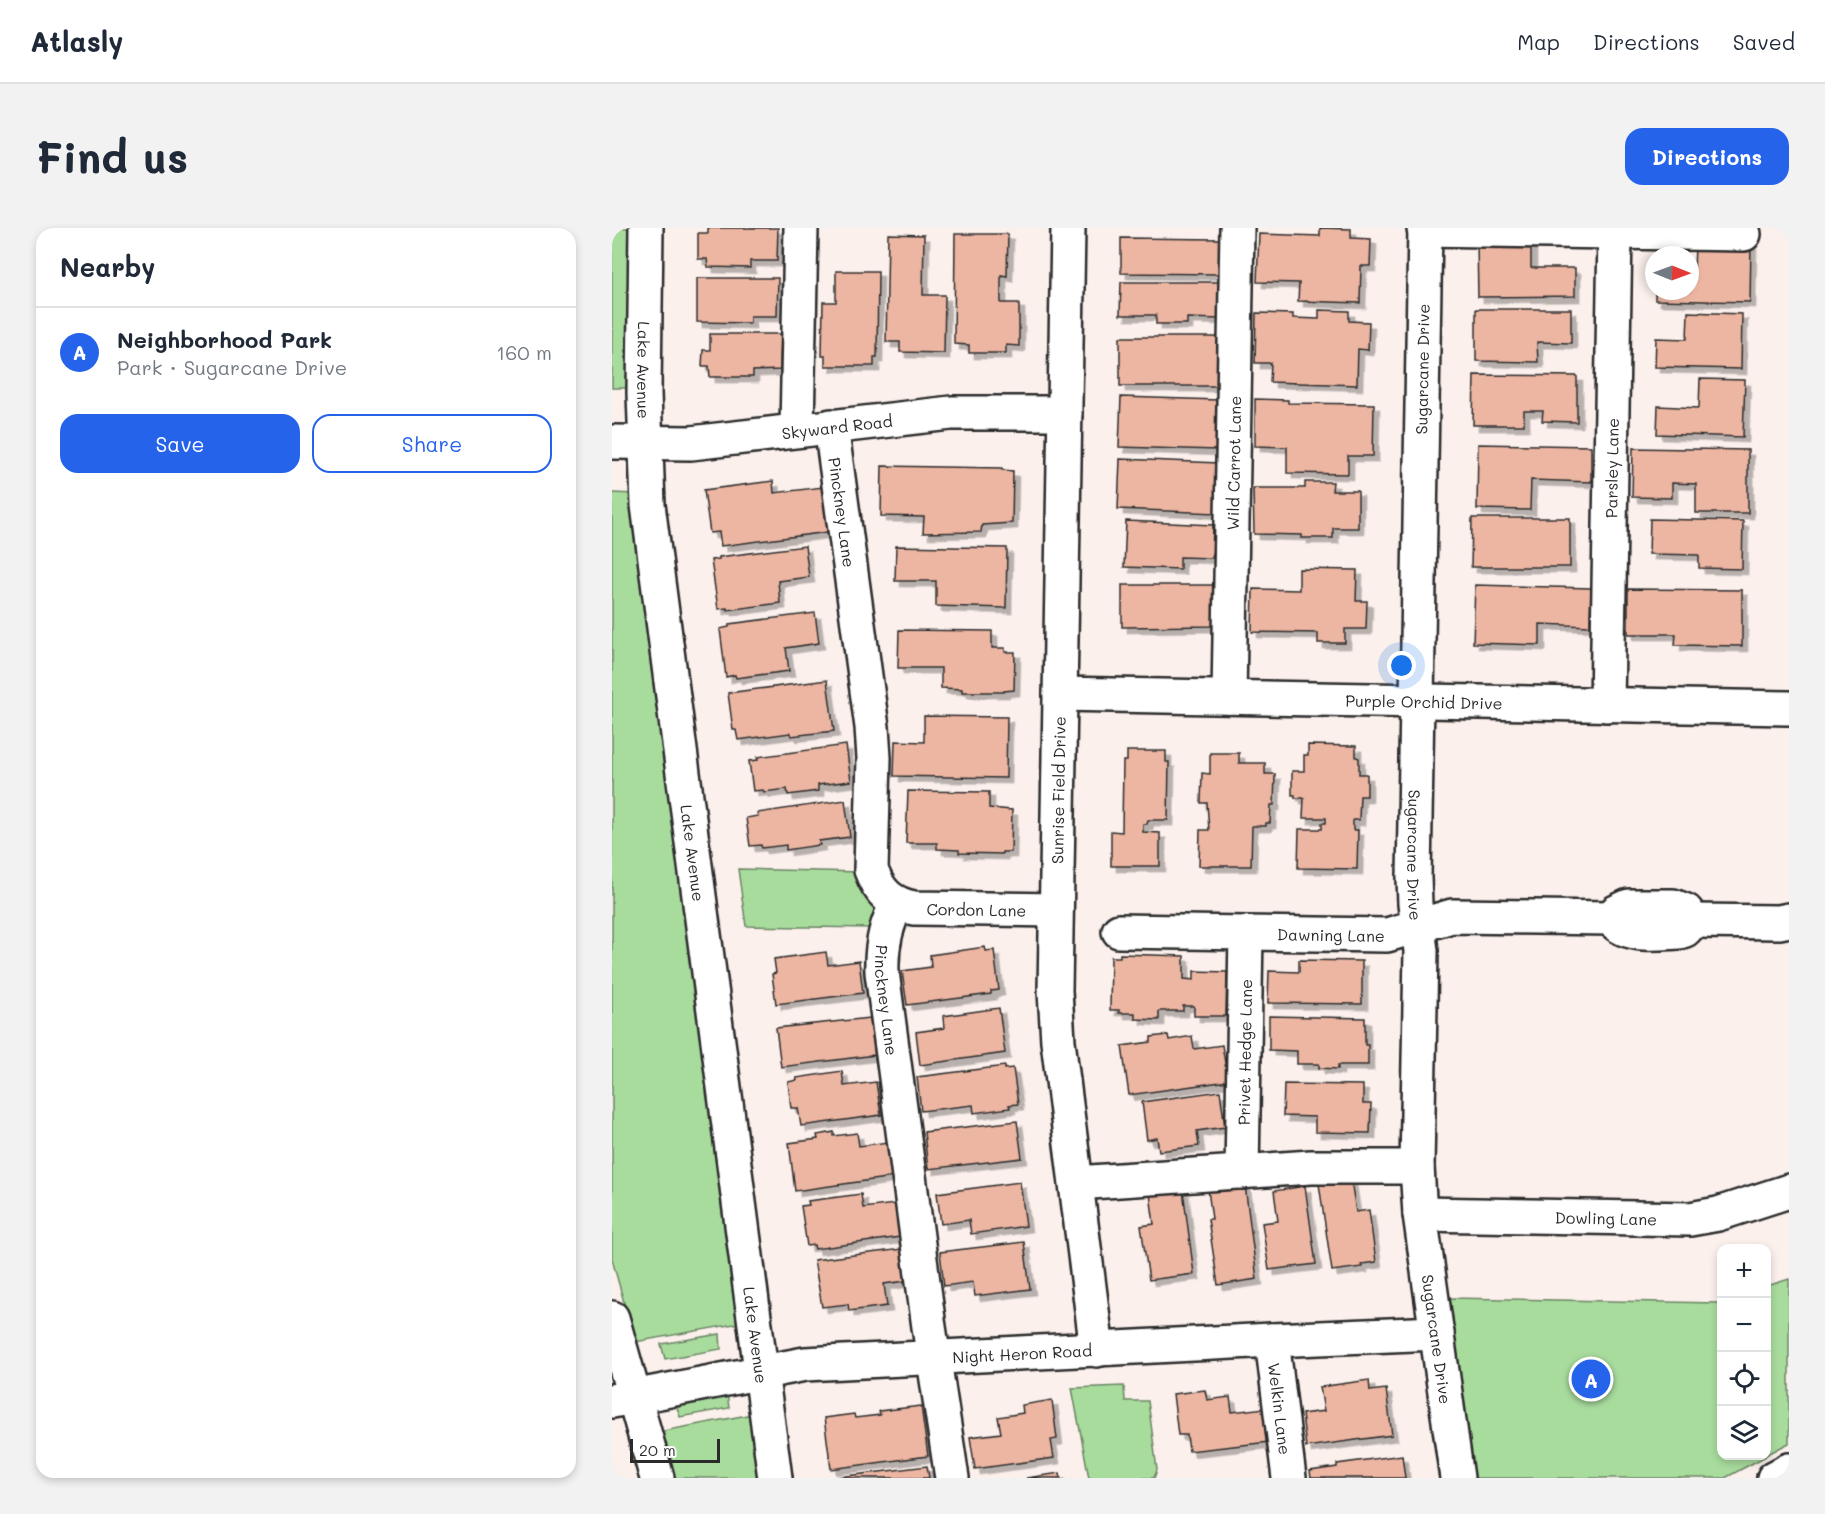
<!DOCTYPE html>
<html lang="en">
<head>
<meta charset="utf-8">
<style>
	:root { --surface:#fff; --page:#f2f2f3; --text:#1f2937; --muted:#747a83; --line:#e0e1e3; --accent:#2563eb }
	body { margin:0; font-family:Mali,sans-serif; background:var(--page); color:var(--text) }
	.controls { position:absolute; right:18px; bottom:18px; display:grid; overflow:hidden; border-radius:12px; box-shadow:0 3px 9px #0003 }
	.controls button { width:54px; height:54px; display:grid; place-items:center; padding:0; border:0; border-bottom:2px solid var(--line); background:var(--surface); color:var(--text); font:30px sans-serif }
	.compass { position:absolute; left:1033px; top:18px; width:54px; height:54px; border-radius:50%; background:var(--surface); box-shadow:0 3px 9px #0003; rotate:91deg }
	.scale { position:absolute; left:18px; bottom:15px; width:90px; box-sizing:border-box; padding-left:6px; border:3px solid #2b2b2b; border-top:0; font-size:16px; line-height:21px; white-space:nowrap; color:#2b2b2b; -webkit-text-stroke:4px #fff; paint-order:stroke }
	.you { position:absolute; left:790px; top:438px; width:21px; height:21px; margin:-15px; border:4px solid #fff; border-radius:50%; background:#1a73e8; box-shadow:0 0 0 9px #1a73e833 }
	.badge { display:grid; place-items:center; width:39px; height:39px; border-radius:50%; background:var(--accent); color:#fff; font-size:20px; font-weight:700 }
	.pin { position:absolute; translate:-50% -50%; border:3px solid #fff; box-shadow:0 2px 6px #0006 }
	.list { margin:0; padding:0; list-style:none }
	h2 { display:flex; justify-content:space-between; align-items:center; height:78px; margin:0; padding:0 24px; font-size:26px }
	h2 small { font-size:20px; font-weight:400; color:var(--muted) }
	.list li { display:grid; grid-template-columns:39px 1fr auto; gap:18px; align-items:center; box-sizing:border-box; height:90px; padding:0 24px; border-top:2px solid var(--line) }
	.list b { display:block; font-size:22px; white-space:nowrap }
	.list p { margin:0; font-size:20px; white-space:nowrap; color:var(--muted) }
	.list em { font-size:20px; font-style:normal; color:var(--muted) }
	.actions { display:flex; gap:12px; padding:18px 24px }
	.actions a { flex:1; padding:14px 0; border:2px solid var(--accent); border-radius:18px; text-align:center; font-size:21px; color:var(--accent) }
	.actions .main { background:var(--accent); color:#fff }
	.icon { flex:none; width:33px; height:33px; fill:none; stroke:currentColor; stroke-width:2; stroke-linecap:round; stroke-linejoin:round }
	.map { position:relative; flex:none; width:1177px; height:1250px; overflow:hidden; border-radius:18px }
	header { display:flex; align-items:center; gap:36px; box-sizing:border-box; height:84px; padding:0 30px; background:var(--surface); border-bottom:2px solid var(--line) }
	header strong { font-size:28px }
	nav { display:flex; gap:33px; margin-inline-start:auto; font-size:21px }
	.intro { display:flex; align-items:center; justify-content:space-between; box-sizing:border-box; height:144px; padding:0 36px }
	h1 { margin:0; font-size:42px }
	.button { padding:15px 27px; border-radius:18px; background:var(--accent); color:#fff; font-size:21px; font-weight:700 }
	main { display:flex; gap:36px; padding:0 36px }
	aside { flex:1; background:var(--surface); border-radius:18px; box-shadow:0 3px 9px #0003 }
	.map>svg:first-child { display:block }
	.green { fill:#a8dc9d; stroke:#6a8464; stroke-width:1.5 }
	.building { fill:#edb6a2; stroke:#2b2b2b; stroke-width:1.5; filter:url(#shadow) }
	.lines { fill:none; stroke-linecap:round; stroke-linejoin:round }
	.minor-casing { stroke:#2b2b2b; stroke-width:38 }
	.minor { stroke:#fff; stroke-width:33 }
	.labels { text-anchor:middle; dominant-baseline:central; stroke-width:4.5; stroke-linejoin:round; paint-order:stroke }
	.street-label { font-size:16px; fill:#2b2b2b; stroke:#fff }
</style>
</head>
<body>
<header>
<strong>Atlasly</strong>
<nav><a>Map</a><a>Directions</a><a>Saved</a></nav>
</header>
<div class="intro"><h1>Find us</h1><a class="button">Directions</a></div>
<main>
<aside>
<h2>Nearby<small></small></h2>
<ul class="list">
<li><span class="badge">A</span><div><b>Neighborhood Park</b><p>Park · Sugarcane Drive</p></div><em>160 m</em></li>
</ul>
<div class="actions"><a class="main">Save</a><a>Share</a></div>
</aside>
<div class="map">
<svg width="1177" height="1250" viewBox="0 0 1177 1250">
	<defs>
		<filter id="shadow"><feDropShadow dx="5.5" dy="5.5" stdDeviation="0" flood-color="#0004"/></filter>
	</defs>
	<rect width="100%" height="100%" fill="#fbf0ec"/>
	<filter id="ink" filterUnits="userSpaceOnUse"><feTurbulence type="fractalNoise" baseFrequency=".0167" numOctaves="2"/><feDisplacementMap in="SourceGraphic" scale="12" xChannelSelector="R" yChannelSelector="G"/><feConvolveMatrix kernelMatrix="1 2 1 2 8 2 1 2 1" color-interpolation-filters="sRGB"/></filter>
	<g filter="url(#ink)">
		<g class="green">
			<path d="M0 0H23L20 160H0Z"/>
			<path d="M0 265 24 266 134 1094 23 1114 0 1031Z"/>
			<path d="M126 641 249 644C261 667 268 672 261 700L134 698Z"/>
			<path d="M1177 1051V1215L1154 1227 1155 1058Z"/>
			<path d="M838 1070 1105 1075 1109 1073 1110 1228H1154L1113 1250H862Z"/>
			<path d="M108 1106 109 1121 53 1131 49 1116Z"/>
			<path d="M512 1158 513 1173H536L545 1242 542 1250H477L460 1160Z"/>
			<path d="M115 1165 117 1180 68 1189 63 1174Z"/>
			<path d="M146 1185 155 1250H59L46 1204Z"/>
		</g>
		<g class="building">
			<path d="M96 0H166L165 33H138V40L96 39 95 31H86V5H96Z"/>
			<path d="M708 0 739 1V10L759 11 758 38H749L748 75 686 73 687 55 645 54 647 6 708 8Z"/>
			<path d="M276 6 312 7 311 67H333L332 125 288 124V114H274Z"/>
			<path d="M343 6H396L395 48 389 47V75H407V118L394 117V125H357V117L342 116Z"/>
			<path d="M509 10 608 11V46L509 45Z"/>
			<path d="M865 13H919V40H963V68L866 69Z"/>
			<path d="M1083 15 1139 16 1138 74 1043 72V63H1078V45H1082Z"/>
			<path d="M224 43H266L265 129H262V138H213V128H210L211 74H224Z"/>
			<path d="M85 50H166L165 88H138V95L85 94Z"/>
			<path d="M509 54H607V91L575 90V96H544V87H508Z"/>
			<path d="M864 81H959V115L925 114 926 134 864 133Z"/>
			<path d="M707 82 737 83V93L757 94 756 122 746 121 745 157 658 154 659 135H643L644 85 681 86V90L707 91Z"/>
			<path d="M1076 84 1130 86 1129 141 1043 139 1044 110 1075 111Z"/>
			<path d="M98 106H169L168 142 141 143V149H98L97 138H90L91 122H98Z"/>
			<rect x="508" y="109" width="98" height="49"/>
			<path d="M862 147 965 148V194L930 193 931 183H912V197H861Z"/>
			<path d="M1088 151 1133 152 1131 209 1045 206 1046 178 1087 180Z"/>
			<path d="M509 169 607 172 605 222 507 219Z"/>
			<path d="M643 171 676 172V175L762 176 761 228H736V246L675 245V219L643 218Z"/>
			<path d="M866 216 979 218V254L919 252 918 282 865 281Z"/>
			<path d="M1021 220 1136 222V285H1084V256L1060 255V270L1020 269Z"/>
			<path d="M508 231 607 235 605 285 506 281Z"/>
			<path d="M270 238 390 240V242L401 243 400 295 370 297 369 304 311 305 312 289 269 288Z"/>
			<path d="M161 253 162 265 211 259 216 304 109 318 107 304 98 305 92 262Z"/>
			<path d="M693 254H721L720 263H746V300H721V310H690V307L642 306 641 260H693Z"/>
			<path d="M860 290H958V339H859Z"/>
			<path d="M1038 291 1131 293 1130 341 1087 340V327L1037 326Z"/>
			<path d="M514 293 601 297 600 330 568 329V341L512 339Z"/>
			<path d="M193 318 197 349 166 353 168 375 115 382V380L106 381 99 332 107 331V329Z"/>
			<path d="M284 318 395 320 394 380 324 378V353H283Z"/>
			<path d="M687 341 745 342 744 373H755L754 401H733V415H706V405L640 404 641 361 687 362Z"/>
			<path d="M510 357H603L604 398 510 399Z"/>
			<path d="M863 357 979 360 978 398 928 396V417L861 415Z"/>
			<path d="M1016 361 1130 362V418L1063 417 1064 406H1016Z"/>
			<path d="M203 385 207 415 174 420 177 443 124 450 123 447 114 449 108 401 117 399V396Z"/>
			<path d="M287 402 380 403V420H393V424H403L402 462 392 463V464H350V461L329 460V440H286Z"/>
			<path d="M215 452 222 503 179 508 178 505 126 512 124 502H121L116 465Z"/>
			<path d="M312 488 395 489 394 550 282 548 283 513 312 514Z"/>
			<path d="M234 517 239 553 206 557V563L176 567 175 561 152 564 151 562 141 563 137 533 146 532 145 529Z"/>
			<path d="M696 517 744 518V529L747 530V546H755V568H748L747 592H741V602H746L745 641 686 640 687 601H710V595H714V590H691L692 570H683V567H680V543H692V527H696Z"/>
			<path d="M515 523H554V534H557L556 592H536L535 596H531V604L548 605V638H499V603L510 604 511 533H515Z"/>
			<path d="M598 525H627V535H653V546H663L662 577H659L658 595H654V598H640L639 638H587L588 602H597L595 575H589L590 545 598 546Z"/>
			<path d="M296 563 377 564V580L400 582 399 624H390V626L347 625V622L325 621V615H294Z"/>
			<path d="M233 572 238 609 207 613 208 617 174 622V617L150 620 149 617 138 618 134 590 146 588 145 585Z"/>
			<path d="M373 719 374 723 382 722 387 762 379 763V766L295 777 290 743 319 739 318 727Z"/>
			<path d="M214 724 216 737 247 733 251 765 164 776 160 746 164 745 162 731Z"/>
			<path d="M508 726 572 728V751L582 752V743L615 744 614 788H582V778H571V783H547V792L523 791V785H507V782H498L499 729H508Z"/>
			<path d="M687 732 750 733V776L656 775 657 743 687 744Z"/>
			<path d="M387 780 393 825 308 837 304 804 332 800 331 788Z"/>
			<path d="M657 788 753 790V817H756V837H726V841L707 840V836H685V823L657 822Z"/>
			<path d="M258 790 263 827 169 839 164 800Z"/>
			<path d="M556 807 557 812 580 808 582 821 610 817 616 853 517 867 510 818 539 814V809Z"/>
			<path d="M393 838V841L401 840 406 876 397 877 398 880 362 885 361 877 309 883 305 849Z"/>
			<path d="M230 843 232 858 264 854 269 887 189 898 186 880H179L176 854 185 852 184 850Z"/>
			<path d="M672 856 751 857V876H759L758 905 703 904V889L671 888Z"/>
			<path d="M608 863 613 899 585 903 587 918 547 923 545 910 535 912 530 874Z"/>
			<path d="M405 893 410 930 316 941 312 904Z"/>
			<path d="M222 904V908L245 905 247 918 276 914 281 949 183 963 177 915 206 911 205 907Z"/>
			<path d="M739 952 744 984 757 982 764 1034 749 1036 750 1039 720 1043 707 956Z"/>
			<path d="M408 954 414 998 359 1006 357 992 329 996 325 965Z"/>
			<path d="M633 957 645 1051 606 1057 596 991H600L596 962Z"/>
			<path d="M693 958 704 1036 657 1042 650 995 666 993 662 963Z"/>
			<path d="M571 962 582 1046 537 1052 529 998 542 996 538 966Z"/>
			<path d="M249 966 251 980 283 976 288 1009 203 1021 202 1017 195 1018 189 978 197 977 196 973Z"/>
			<path d="M412 1014 418 1061 363 1068 361 1054 332 1058 328 1024Z"/>
			<path d="M290 1021 294 1053 272 1056 275 1078 237 1083 236 1076 210 1079 202 1032Z"/>
			<path d="M757 1152 758 1163 774 1161 780 1207 694 1219 690 1186 712 1183 708 1159Z"/>
			<path d="M593 1162 595 1172 618 1169 620 1184 653 1180 657 1214 577 1223 575 1207H566L561 1166Z"/>
			<path d="M440 1172 445 1211 439 1212 442 1230 363 1241 358 1209 389 1205 386 1189 411 1185 410 1177Z"/>
			<path d="M309 1178 316 1228 219 1241 212 1190 242 1186 243 1190 268 1187 267 1183Z"/>
			<path d="M790 1227 793 1250H699L698 1243 725 1239V1236Z"/>
			<path d="M315 1238 317 1250H227V1249Z"/>
			<path d="M448 1245 449 1250H414Z"/>
		</g>
		<g class="lines">
			<defs>
				<g id="minor">
					<path id="s1" d="M34 0 32 165 36 277 163 1250"/>
					<path d="M456 0 443 763 446 813 485 1122"/>
					<path id="s2" d="M813 0 802 650 803 676 809 723 805 939 808 986 845 1250"/>
					<path d="M812 1 1132 6"/>
					<path id="s3" d="M219 198 260 499 262 530 259 642C267 664 279 676 302 680L444 682"/>
					<path d="M185 202 189 0"/>
					<path id="s4" d="M0 214 79 215 339 185H453"/>
					<path id="s5" d="M448 466 1177 480"/>
					<path id="s6" d="M617 469 625 0"/>
					<path id="s7" d="M995 477 1003 4"/>
					<path id="s8" d="M285 676C273 698 269 719 270 744L317 1099 340 1250"/>
					<path d="M999 690 1004 684 1017 678H1061L1074 683 1081 693"/>
					<path d="M999 690C1012 710 1045 705 1067 704L1073 702 1081 693"/>
					<path d="M1081 693 1167 694 1177 692"/>
					<path id="s9" d="M507 703 775 707 840 688 999 690"/>
					<path id="s10" d="M630 944 634 705"/>
					<path d="M464 955 699 939H805"/>
					<path id="s11" d="M808 986 1078 991 1106 986 1177 963"/>
					<path d="M0 1090 45 1250"/>
					<path id="s12" d="M660 1112 677 1250"/>
					<path id="s13" d="M0 1173 193 1136 660 1112 825 1105"/>
					<path d="M1162 1250 1177 1242"/>
				</g>
			</defs>
			<use href="#minor" class="minor-casing"/>
			<use href="#minor" class="minor"/>
		</g>
	</g>
	<g class="labels">
		<g class="street-label">
			<text transform="translate(810 141) rotate(-89)">Sugarcane Drive</text>
			<text stroke="none"><textPath href="#s1" startOffset="142">Lake Avenue</textPath></text>
			<text stroke="none"><textPath href="#s4" startOffset="226">Skyward Road</textPath></text>
			<text stroke="none"><textPath href="#s6" startOffset="234">Wild Carrot Lane</textPath></text>
			<text stroke="none"><textPath href="#s7" startOffset="237">Parsley Lane</textPath></text>
			<text stroke="none"><textPath href="#s3" startOffset="87">Pinckney Lane</textPath></text>
			<text stroke="none"><textPath href="#s5" startOffset="364">Purple Orchid Drive</textPath></text>
			<text transform="translate(446 562) rotate(-89)">Sunrise Field Drive</text>
			<text stroke="none"><textPath href="#s1" startOffset="628">Lake Avenue</textPath></text>
			<text stroke="none"><textPath href="#s2" startOffset="627">Sugarcane Drive</textPath></text>
			<text stroke="none"><textPath href="#s3" startOffset="570">Cordon Lane</textPath></text>
			<text stroke="none"><textPath href="#s9" startOffset="212">Dawning Lane</textPath></text>
			<text stroke="none"><textPath href="#s8" startOffset="99">Pinckney Lane</textPath></text>
			<text stroke="none"><textPath href="#s10" startOffset="120">Privet Hedge Lane</textPath></text>
			<text stroke="none"><textPath href="#s11" startOffset="186">Dowling Lane</textPath></text>
			<text stroke="none"><textPath href="#s1" startOffset="1114">Lake Avenue</textPath></text>
			<text stroke="none"><textPath href="#s2" startOffset="1113">Sugarcane Drive</textPath></text>
			<text stroke="none"><textPath href="#s13" startOffset="414">Night Heron Road</textPath></text>
			<text stroke="none"><textPath href="#s12" startOffset="69">Welkin Lane</textPath></text>
		</g>
	</g>
</svg>
<div class="controls">
<button>+</button>
<button>−</button>
<button><svg class="icon" aria-label="locate" viewBox="0 0 24 24"><circle cx="12" cy="12" r="6"/><path d="M12 2v4M12 18v4M2 12h4M18 12h4"/></svg></button>
<button><svg class="icon" aria-label="layers" viewBox="0 0 24 24"><path d="M12 4l9 5-9 5-9-5zM3 14l9 5 9-5"/></svg></button>
</div>
<svg class="compass" viewBox="-18 -18 36 36"><path d="M0-13l5 13h-10z" fill="#e53935"/><path d="M0 13l5-13h-10z" fill="#747a83"/></svg>
<div class="scale">20 m</div>
<div class="you"></div>
<div class="pin badge" style="left:979px;top:1151px">A</div>
</div>
</main>
</body>
</html>
